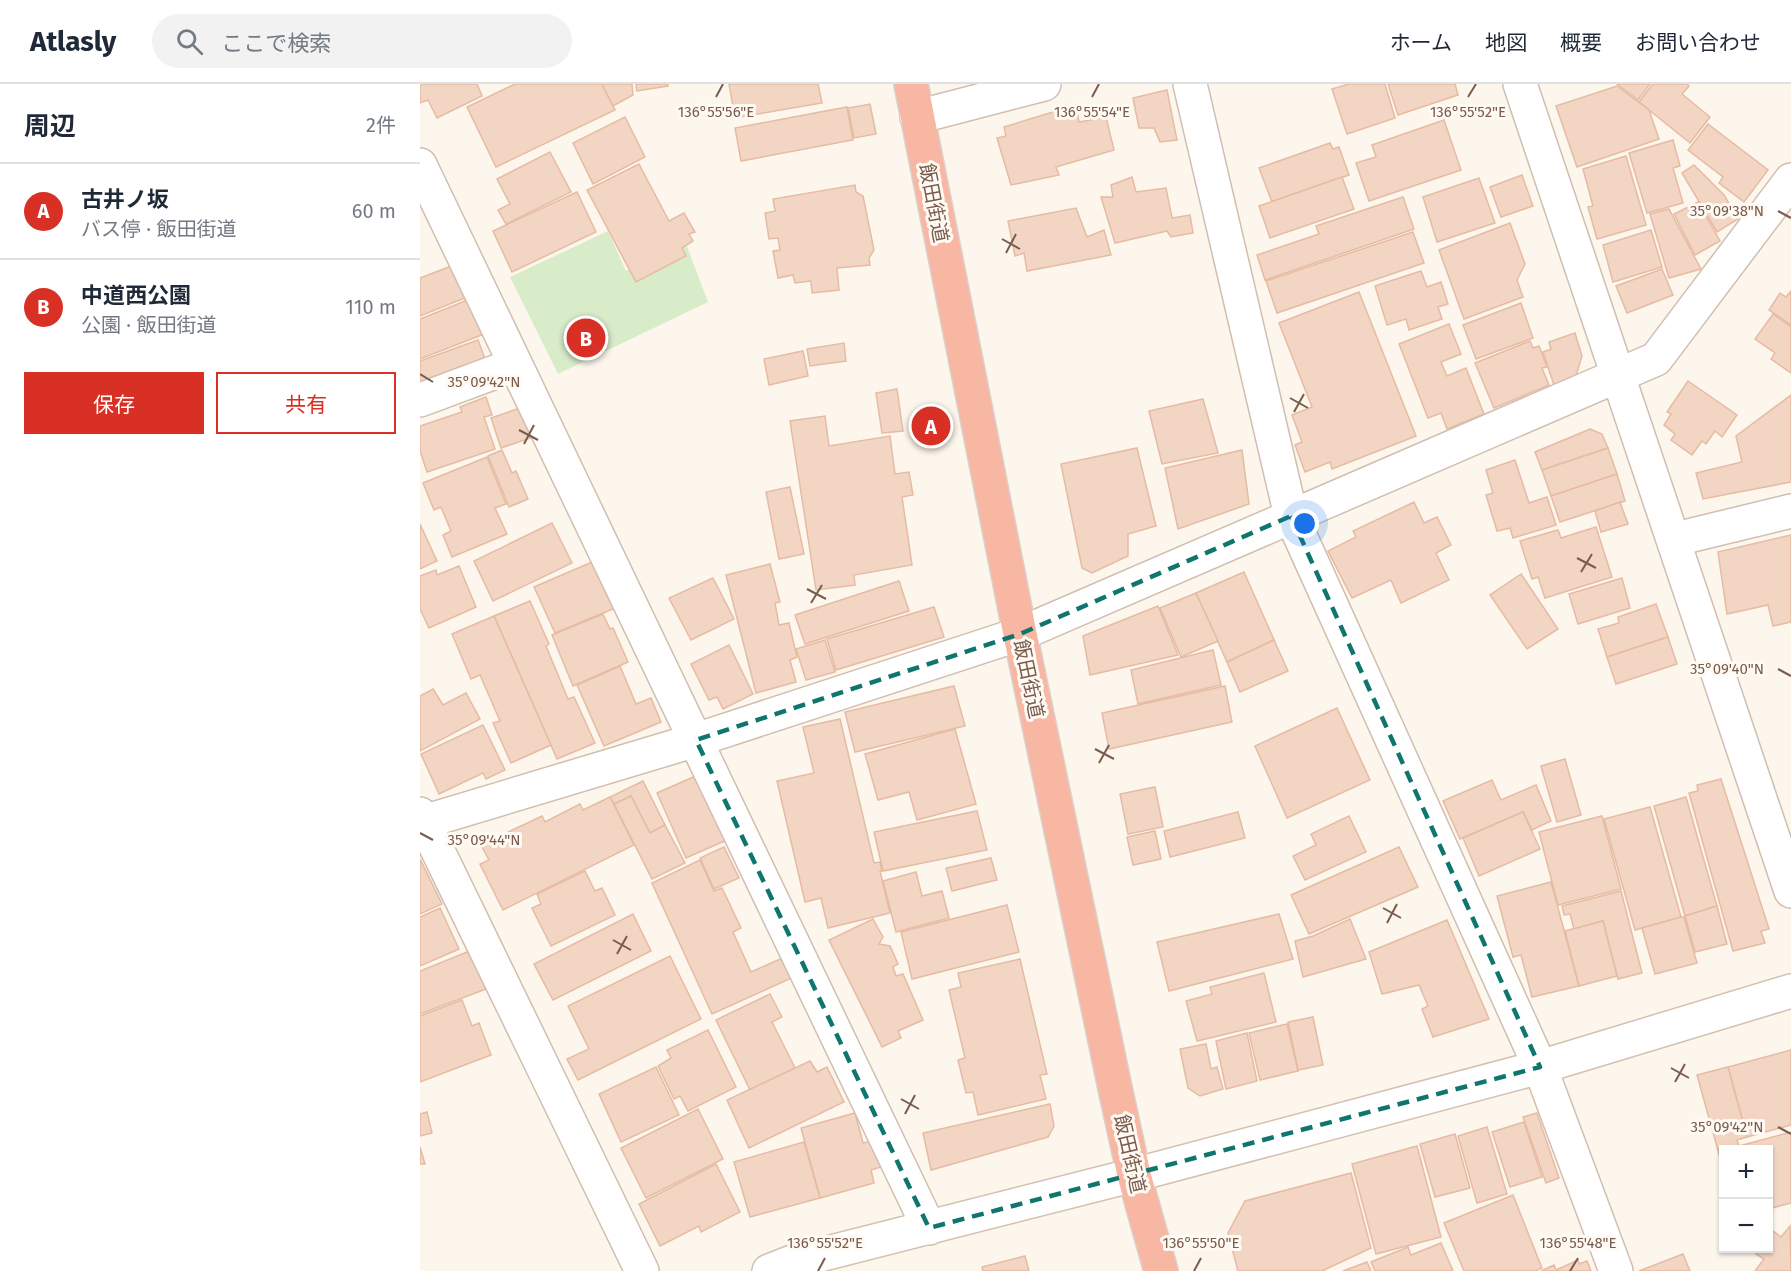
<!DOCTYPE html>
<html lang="ja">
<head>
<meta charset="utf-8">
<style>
	:root { --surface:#fff; --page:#f2f2f3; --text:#1f2937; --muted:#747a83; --line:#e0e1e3; --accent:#d93025 }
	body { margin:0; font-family:"Fira Sans","Noto Sans JP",sans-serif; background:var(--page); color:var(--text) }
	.controls { position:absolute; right:18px; bottom:18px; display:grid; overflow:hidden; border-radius:0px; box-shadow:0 2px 4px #0004 }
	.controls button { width:54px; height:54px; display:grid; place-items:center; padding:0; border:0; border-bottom:2px solid var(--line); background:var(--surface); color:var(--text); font:30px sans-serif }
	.you { position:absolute; left:885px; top:440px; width:21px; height:21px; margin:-15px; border:4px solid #fff; border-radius:50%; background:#1a73e8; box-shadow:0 0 0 9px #1a73e833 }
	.badge { display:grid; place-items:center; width:39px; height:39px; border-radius:50%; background:var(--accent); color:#fff; font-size:20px; font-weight:700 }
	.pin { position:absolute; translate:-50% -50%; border:3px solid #fff; box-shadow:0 2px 6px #0006 }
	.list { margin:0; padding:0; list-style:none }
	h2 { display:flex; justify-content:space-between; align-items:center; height:78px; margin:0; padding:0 24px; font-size:26px }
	h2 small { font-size:20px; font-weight:400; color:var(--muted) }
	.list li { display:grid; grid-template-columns:39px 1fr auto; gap:18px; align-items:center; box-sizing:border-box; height:96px; padding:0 24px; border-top:2px solid var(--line) }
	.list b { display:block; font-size:22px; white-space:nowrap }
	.list p { margin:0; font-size:20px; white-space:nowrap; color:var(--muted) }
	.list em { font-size:20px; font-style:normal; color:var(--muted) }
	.actions { display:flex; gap:12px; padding:18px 24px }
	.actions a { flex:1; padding:14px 0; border:2px solid var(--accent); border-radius:0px; text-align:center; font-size:21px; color:var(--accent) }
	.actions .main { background:var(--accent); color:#fff }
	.icon { flex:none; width:33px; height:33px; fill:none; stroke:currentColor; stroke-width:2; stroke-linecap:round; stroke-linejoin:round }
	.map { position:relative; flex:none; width:1371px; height:1187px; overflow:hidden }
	header { display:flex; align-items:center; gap:36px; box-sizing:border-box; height:84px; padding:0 30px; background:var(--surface); border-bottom:2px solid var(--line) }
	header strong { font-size:28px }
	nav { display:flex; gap:33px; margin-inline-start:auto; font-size:21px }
	.search { width:420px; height:54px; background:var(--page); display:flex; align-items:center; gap:15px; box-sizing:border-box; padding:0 21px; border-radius:33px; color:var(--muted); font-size:22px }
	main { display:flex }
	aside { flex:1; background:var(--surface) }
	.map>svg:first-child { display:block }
	.park { fill:#d8ecc9 }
	.building { fill:#f3d5c3; stroke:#e6bba3; stroke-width:1.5 }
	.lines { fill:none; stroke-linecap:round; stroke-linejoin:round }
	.street-casing { stroke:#d1beb0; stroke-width:36 }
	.secondary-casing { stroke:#d6c0b0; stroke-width:36 }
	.highway-casing { stroke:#dad1cd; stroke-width:36 }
	.street { stroke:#fff; stroke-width:33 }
	.secondary { stroke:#fff; stroke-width:33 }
	.highway { stroke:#f7b7a3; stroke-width:33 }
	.marked { fill:none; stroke:#0f766e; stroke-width:4.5; stroke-dasharray:12 8; stroke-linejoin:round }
	.ticks { fill:none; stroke:#7a5c4d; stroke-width:2 }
	.labels { text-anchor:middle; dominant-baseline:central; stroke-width:6; stroke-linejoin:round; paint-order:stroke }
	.street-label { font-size:20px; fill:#7a5c4d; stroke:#fffaf3 }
	.ticks-label { font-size:15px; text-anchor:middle; fill:#7a5c4d; stroke:#fffaf3; stroke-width:6; stroke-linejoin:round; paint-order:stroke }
</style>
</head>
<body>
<header>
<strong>Atlasly</strong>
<div class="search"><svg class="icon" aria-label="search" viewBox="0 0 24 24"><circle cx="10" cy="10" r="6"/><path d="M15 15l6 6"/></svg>ここで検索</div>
<nav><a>ホーム</a><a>地図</a><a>概要</a><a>お問い合わせ</a></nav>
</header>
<main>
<aside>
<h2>周辺<small>2件</small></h2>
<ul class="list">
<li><span class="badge">A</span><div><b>古井ノ坂</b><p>バス停 · 飯田街道</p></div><em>60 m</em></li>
<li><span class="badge">B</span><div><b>中道西公園</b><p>公園 · 飯田街道</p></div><em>110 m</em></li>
</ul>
<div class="actions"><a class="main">保存</a><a>共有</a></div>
</aside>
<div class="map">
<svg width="1371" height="1187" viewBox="0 0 1371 1187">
	<rect width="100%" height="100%" fill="#fdf6ec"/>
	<path class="park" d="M188 147 206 187 266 160 288 218 138 290 90 193Z"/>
	<g class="building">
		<path d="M3 0H57L62 12 17 34 8 16 0 19V2Z"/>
		<path d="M95 0H182L195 26 76 83 47 23Z"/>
		<path d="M182 0H212L213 11 193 22Z"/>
		<path d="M216 0H248V2L217 7Z"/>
		<path d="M309 0H398L402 19 315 34Z"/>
		<path d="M929 0H965L975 34 927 50 912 5Z"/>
		<path d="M968 0H1035L1038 11 978 31Z"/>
		<path d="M1197 0H1230L1218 16Z"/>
		<path d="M1233 0H1267L1269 2 1262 10 1290 33 1270 59 1219 18Z"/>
		<path d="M1197 2 1229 26 1239 55 1157 83 1136 22Z"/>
		<path d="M747 6 757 56 740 58 734 44H719L713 14Z"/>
		<path d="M450 20 456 50 434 54 428 24Z"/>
		<path d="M656 21 659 38 686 33 694 66 636 83 639 91 591 101 577 54 586 52 584 43Z"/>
		<path d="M427 23 433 56 321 77 315 44Z"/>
		<path d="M205 33 225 73 173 100 153 59Z"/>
		<path d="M1024 36 1041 86 949 117 936 79 956 73 952 61Z"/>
		<path d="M1288 40 1348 86 1324 118 1299 99 1303 93 1268 66Z"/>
		<path d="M1253 56 1260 82 1253 84 1263 119 1227 129 1209 69Z"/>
		<path d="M910 59 913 65 919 63 929 91 852 118 839 84Z"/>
		<path d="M130 68 151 108 86 140 78 126 90 120 77 95Z"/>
		<path d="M1206 72 1226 141 1177 155 1168 123 1173 122 1163 85Z"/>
		<path d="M219 80 249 137 264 129 275 148 269 150 273 157 262 164 266 172 216 198 167 106Z"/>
		<path d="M1274 81 1304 111 1318 135 1297 148 1262 89Z"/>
		<path d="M1102 91 1113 122 1081 133 1070 103Z"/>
		<path d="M712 93 716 108 746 104 752 134 770 131 773 149 751 153 747 147 695 159 681 113H693L691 101Z"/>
		<path d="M922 93 934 125 850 154 839 122Z"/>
		<path d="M1059 94 1075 139 1017 158 1003 113Z"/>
		<path d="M435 101 436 108 443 112 454 166 449 174 450 181 417 184 419 206 392 209 391 197 375 199 373 191 358 194 353 167 360 166 358 154 349 155 345 129 355 127 353 115Z"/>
		<path d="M157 108 176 148 92 188 73 147Z"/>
		<path d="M983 113 994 145 845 196 837 171 899 150 896 142Z"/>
		<path d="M1278 118 1300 157 1275 171 1254 130Z"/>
		<path d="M656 124 667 153 684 146 691 171 607 187 604 169 595 172 588 137Z"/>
		<path d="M1249 125 1281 185 1249 194 1230 130Z"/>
		<path d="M1090 139 1105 180 1097 196 1103 213 1044 235 1019 166Z"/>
		<path d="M1231 146 1242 183 1193 198 1183 161Z"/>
		<path d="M993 148 1004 179 857 229 846 197Z"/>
		<path d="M34 181 47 213 0 232V194Z"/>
		<path d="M1242 185 1253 211 1207 229 1196 202Z"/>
		<path d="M1001 187 1007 203 1021 198 1028 220 1018 223 1022 235 989 246 986 235 967 241 955 202Z"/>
		<path d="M1371 207V241L1349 226 1360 209 1366 213Z"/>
		<path d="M939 208 996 352 912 385 910 378 885 388 875 361 882 358 872 331 892 323 859 239Z"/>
		<path d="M50 215 64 250 0 275V235Z"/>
		<path d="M1101 219 1113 254 1056 275 1043 241Z"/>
		<path d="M1353 230 1371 243V289L1351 275 1355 269 1335 255Z"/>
		<path d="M1029 240 1041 270 1021 278 1027 292 1046 284 1064 330 1027 345 1021 329 1008 334 979 260Z"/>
		<path d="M1155 249 1162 272 1155 295 1134 301 1123 268 1131 265 1129 258Z"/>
		<path d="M58 256 68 283 0 299V277Z"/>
		<path d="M1110 257 1113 264 1119 262 1127 283 1122 284 1129 301 1074 324 1055 279Z"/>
		<path d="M424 259 426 277 390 282 387 265Z"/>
		<path d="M383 267 388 292 349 301 344 275Z"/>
		<path d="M1268 297 1317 331 1302 353 1295 347 1286 360 1282 357 1272 371 1251 356 1255 350 1244 341 1251 330 1247 328Z"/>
		<path d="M477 305 483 347 462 349 456 309Z"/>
		<path d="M1371 311V398L1283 415 1276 389 1322 378 1316 352Z"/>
		<path d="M66 313 72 331 64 333 75 365 7 388 0 367V342L42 328 40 323Z"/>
		<path d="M783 315 798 369 742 380 729 327Z"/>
		<path d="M103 323 113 353 81 364 71 334Z"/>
		<path d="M405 332 409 362 470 352 475 390 489 388 493 411 482 413 492 481 434 491 435 501 396 506 370 337Z"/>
		<path d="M1170 345 1182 350 1188 364 1122 386 1115 368Z"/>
		<path d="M717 364 736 442 708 450V472L672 489 662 484 641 380Z"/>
		<path d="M1188 364 1197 390 1131 412 1122 386Z"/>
		<path d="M82 366 92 389 96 387 108 415 89 423 68 372Z"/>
		<path d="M822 366 829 420 758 445 745 384Z"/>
		<path d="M67 373 86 420 75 424 87 450 32 473 23 451 31 447 21 423 14 426 3 399Z"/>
		<path d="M1095 376 1109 419 1127 413 1136 441 1093 454 1090 444 1077 447 1066 411 1073 409 1066 386Z"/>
		<path d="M1197 390 1205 417 1140 438 1131 412Z"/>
		<path d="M370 403 384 470 359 475 346 408Z"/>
		<path d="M994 418 1004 439 1017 433 1031 461 1016 469 1029 496 981 519 971 496 932 514 908 467 936 453 933 447Z"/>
		<path d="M1200 418 1208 440 1181 448 1175 427Z"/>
		<path d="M132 439 152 479 73 517 54 477Z"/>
		<path d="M0 440 17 477 0 485Z"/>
		<path d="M1176 443 1192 493 1125 514 1118 493 1112 495 1100 457 1138 446 1141 454Z"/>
		<path d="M1371 451V538L1353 542 1348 521 1307 530 1298 468Z"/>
		<path d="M172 478 181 497 188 494 200 522 135 549 114 503Z"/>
		<path d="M350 480 360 518 355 519 359 541 369 539 377 573 370 576 376 598 336 609 306 491Z"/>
		<path d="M39 482 56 523 9 544 0 525V492L16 486 17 491Z"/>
		<path d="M824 488 854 556 807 578 776 509Z"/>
		<path d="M1101 490 1138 545 1107 565 1070 511Z"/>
		<path d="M293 494 314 535 271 556 249 514Z"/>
		<path d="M1202 494 1210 524 1158 540 1149 510Z"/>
		<path d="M479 497 489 527 385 560 375 531Z"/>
		<path d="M776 509 798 557 761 573 740 524Z"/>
		<path d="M110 517 129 560 126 562 148 615 154 613 175 659 137 675 74 532Z"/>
		<path d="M1236 520 1248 553 1187 573 1178 545 1199 539 1198 533Z"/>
		<path d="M738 522 758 571 670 591 663 552Z"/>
		<path d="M514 523 524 553 416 586 407 555Z"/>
		<path d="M183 530 190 545 193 544 208 578 153 602 132 551Z"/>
		<path d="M74 532 131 661 91 679 73 639 80 637 60 591 51 595 32 550Z"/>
		<path d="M1248 553 1257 580 1196 600 1187 573Z"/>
		<path d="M405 556 415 588 386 596 376 565Z"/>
		<path d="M854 556 868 587 820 608 807 578Z"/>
		<path d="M309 561 333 610 303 625 297 613 289 616 271 580Z"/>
		<path d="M793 566 801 601 718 620 711 586Z"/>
		<path d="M200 582 216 620 231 614 241 638 184 662 157 601Z"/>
		<path d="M534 602 545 642 435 668 425 628Z"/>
		<path d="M805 602 812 638 689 665 682 629Z"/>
		<path d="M13 605 23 621 46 609 60 635 0 667V612Z"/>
		<path d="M917 624 950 696 867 734 835 662Z"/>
		<path d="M420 635 454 779 460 778 462 787H460L470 829 408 844 401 814 385 818 357 697 394 689 383 643Z"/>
		<path d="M63 641 85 686 66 695 63 689 19 710 1 670Z"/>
		<path d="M535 645 556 720 497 736 489 708 458 716 445 670Z"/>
		<path d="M1145 675 1161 731 1137 738 1121 682Z"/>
		<path d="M280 690 309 755 266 774 237 709Z"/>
		<path d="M1301 695 1349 845 1341 847 1345 859 1313 867 1269 709 1278 707 1277 701Z"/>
		<path d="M1072 696 1081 716 1116 701 1131 737 1112 746 1103 728 1040 755 1023 717Z"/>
		<path d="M223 697 245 741 230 749 211 712 194 720 190 713Z"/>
		<path d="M735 703 743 743 708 750 700 710Z"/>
		<path d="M211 712 230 749 245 741 265 779 232 795 194 720Z"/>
		<path d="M190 713 214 761 83 826 60 780 69 776 61 761 122 732 125 738 160 720 163 726Z"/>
		<path d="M1266 713 1297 822 1265 832 1234 722Z"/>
		<path d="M1230 723 1261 833 1215 846 1184 735Z"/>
		<path d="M557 727 567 766 463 787 454 748Z"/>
		<path d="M818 728 825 754 750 773 744 747Z"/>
		<path d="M1103 728 1120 765 1059 792 1043 754Z"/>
		<path d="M929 732 946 768 885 796 873 772 896 761 891 750Z"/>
		<path d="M1182 732 1201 805 1138 821 1119 748Z"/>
		<path d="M735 747 741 775 713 781 707 753Z"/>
		<path d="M304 763 319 794 294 805 280 774Z"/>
		<path d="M979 763 998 803 889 850 871 811Z"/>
		<path d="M571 774 577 796 532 807 526 784Z"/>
		<path d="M0 775 22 820 0 830Z"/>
		<path d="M280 776 294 807 302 804 321 844 313 848 331 888 367 872 376 892 292 930 232 799Z"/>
		<path d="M165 787 175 807 182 804 195 831 131 862 112 824 121 820 117 810Z"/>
		<path d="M496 788 502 812 522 807 529 834 476 848 463 797Z"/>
		<path d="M1131 798 1159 902 1112 913 1101 871 1093 873 1077 812Z"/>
		<path d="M1201 807 1222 889 1198 895 1183 837 1154 845 1150 830 1144 831 1142 822Z"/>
		<path d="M587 821 599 868 492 895 481 848Z"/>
		<path d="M1297 822 1307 860 1275 868 1265 832Z"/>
		<path d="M20 824 39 865 0 882V833Z"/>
		<path d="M213 830 231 867 133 916 114 880Z"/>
		<path d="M859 830 873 875 749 907 737 858Z"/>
		<path d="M1261 833H1264L1277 879 1235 890 1222 844Z"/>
		<path d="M453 835 463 853 459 860 470 862 478 880 473 883 476 892 483 890 503 936 478 947 481 954 462 963 409 856Z"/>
		<path d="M930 835 946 875 883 893 875 857 893 852Z"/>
		<path d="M1027 836 1069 935 1013 953 1002 925 1008 922 999 901 962 910 949 868Z"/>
		<path d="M1183 837 1197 892 1159 902 1145 847Z"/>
		<path d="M52 866 66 905 0 930V887Z"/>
		<path d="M250 872 281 935 158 996 147 975 169 965 148 922Z"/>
		<path d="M600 875 627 990 620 991 626 1015 558 1031 553 1008 546 1009 538 976 545 974 529 906 541 903 538 889Z"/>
		<path d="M844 889 856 938 777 957 766 917 792 910 790 903Z"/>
		<path d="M350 910 362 933 352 938 375 984 330 1006 296 936Z"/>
		<path d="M42 916 52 942 59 939 71 971 0 998V932Z"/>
		<path d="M893 933 903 981 878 986 868 938Z"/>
		<path d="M867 940 878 987 840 996 829 949Z"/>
		<path d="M288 946 316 1003 268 1027 260 1012 254 1015 238 982 251 974 247 966Z"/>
		<path d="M827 949 837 997 806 1005 796 957Z"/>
		<path d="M786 960 791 985 797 983 803 1005 780 1012 768 1004 760 965Z"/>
		<path d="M1371 966V1041L1327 1053 1308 983Z"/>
		<path d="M390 977 397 988 407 983 424 1018 329 1064 307 1016Z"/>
		<path d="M236 983 259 1031 201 1058 179 1010Z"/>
		<path d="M1308 983 1327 1053 1317 1056 1320 1066H1304V1088L1277 991Z"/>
		<path d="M630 1020 634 1042 628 1053 511 1086 503 1049Z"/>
		<path d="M278 1025 303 1075 226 1114 201 1064Z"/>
		<path d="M7 1028 12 1049 0 1052V1030Z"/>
		<path d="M435 1029 443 1059 453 1057 461 1083 451 1086 454 1099 400 1114 381 1044Z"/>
		<path d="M1117 1029 1139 1094 1126 1099 1103 1033Z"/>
		<path d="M1104 1038 1122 1093 1090 1103 1072 1048Z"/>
		<path d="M1067 1043 1087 1110 1057 1119 1038 1052Z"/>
		<path d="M1371 1048V1119L1348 1125V1066H1320L1319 1062Z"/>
		<path d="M1035 1050 1050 1104 1015 1113 1000 1060Z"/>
		<path d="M384 1058 400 1114 330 1133 314 1078Z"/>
		<path d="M997 1062 1021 1153 956 1170 932 1080Z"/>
		<path d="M0 1063 5 1080H0Z"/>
		<path d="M296 1080 320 1128 281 1148 279 1142 240 1162 219 1120Z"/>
		<path d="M931 1089 951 1164 902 1187H818L808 1149 825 1117Z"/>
		<path d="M1093 1111 1122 1184 1115 1187H1044L1024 1139Z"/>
		<path d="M1370 1142 1371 1187H1335L1344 1175 1336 1170 1341 1164H1348V1154L1353 1147 1361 1153Z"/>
		<path d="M1021 1159 1033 1187H955L951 1178 988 1163 991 1171Z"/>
		<path d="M1263 1170 1270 1187H1219Z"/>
		<path d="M605 1172 609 1187H563L562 1183Z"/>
		<path d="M1158 1176 1159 1180 1167 1177 1171 1187H1121L1134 1181 1136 1186Z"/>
		<path d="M947 1178 951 1187H923Z"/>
	</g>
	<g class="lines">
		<defs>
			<g id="street">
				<path d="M770 0 871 432 1120 983 1196 1187"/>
				<path d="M1100 0C1190 269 1283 537 1371 807"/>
				<path d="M497 33 624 0"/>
				<path d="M0 81 509 1144"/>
				<path d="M0 316 94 281"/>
				<path d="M1256 455 1371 427"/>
				<path d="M0 730 222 1187"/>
				<path d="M0 739 276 656 600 550 1236 275 1371 96"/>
			</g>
			<path id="secondary" d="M349 1187 372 1178 714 1091 1120 983 1371 907"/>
			<path id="highway" d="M491 0 600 550 695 1004 714 1091 741 1187"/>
		</defs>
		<use href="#street" class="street-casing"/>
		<use href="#secondary" class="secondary-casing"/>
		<use href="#highway" class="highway-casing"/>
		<use href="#street" class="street"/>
		<use href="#secondary" class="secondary"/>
		<use href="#highway" class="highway"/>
	</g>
	<path class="marked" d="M871 432 1120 983 509 1144 276 656 600 550Z"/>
	<path class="ticks" d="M296 13 303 0M672 13 679 0M1048 13 1056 0M1358 127 1371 134M582 155 600 165M586 169 596 150M0 290 13 298M870 314 888 324M874 328 884 310M99 346 118 356M104 360 114 341M1157 474 1176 484M1161 488 1172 470M387 505 406 515M391 519 402 501M1358 585 1371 592M675 665 694 675M679 679 689 661M0 749 13 756M963 824 981 834M967 839 977 820M193 856 211 866M197 870 207 852M1251 984 1269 994M1255 998 1265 980M481 1015 499 1025M485 1030 495 1011M1358 1043 1371 1050M398 1187 405 1174M774 1187 781 1174M1150 1187 1158 1174"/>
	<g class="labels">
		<g class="street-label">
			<text transform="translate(514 119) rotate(79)">飯田街道</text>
			<text transform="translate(609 595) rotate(78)">飯田街道</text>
			<text transform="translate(710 1070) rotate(77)">飯田街道</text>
		</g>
	</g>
	<g class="ticks-label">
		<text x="296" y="33">136°55'56"E</text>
		<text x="672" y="33">136°55'54"E</text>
		<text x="1048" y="33">136°55'52"E</text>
		<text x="1307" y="132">35°09'38"N</text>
		<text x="64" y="303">35°09'42"N</text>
		<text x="1307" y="590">35°09'40"N</text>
		<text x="64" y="761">35°09'44"N</text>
		<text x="1307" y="1048">35°09'42"N</text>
		<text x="405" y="1164">136°55'52"E</text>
		<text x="781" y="1164">136°55'50"E</text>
		<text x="1158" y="1164">136°55'48"E</text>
	</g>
</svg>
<div class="controls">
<button>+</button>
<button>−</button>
</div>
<div class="you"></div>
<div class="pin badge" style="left:511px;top:342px">A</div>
<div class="pin badge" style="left:166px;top:254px">B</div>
</div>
</main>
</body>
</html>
